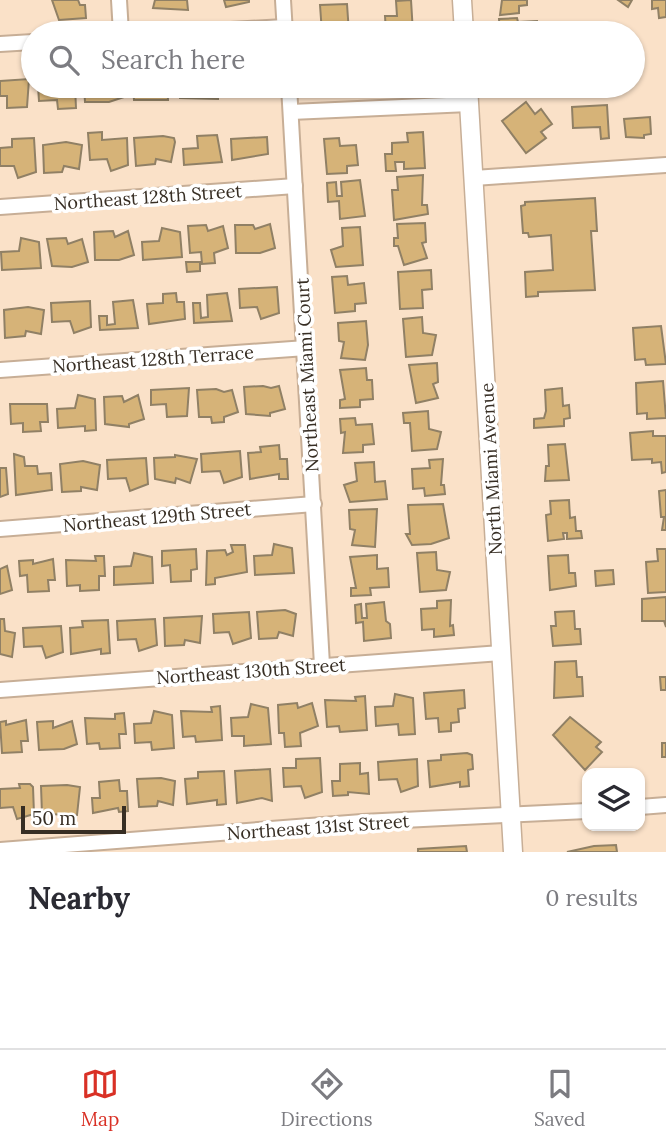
<!DOCTYPE html>
<html lang="en">
<head>
<meta charset="utf-8">
<style>
	:root { --surface:#fff; --page:#f7f7f7; --text:#2b2b33; --muted:#7c7c81; --line:#e1e1e2; --accent:#d93025 }
	body { margin:0; font-family:Lora,serif; background:var(--page); color:var(--text) }
	.controls { position:absolute; right:21px; bottom:21px; display:grid; overflow:hidden; border-radius:14px; box-shadow:0 2px 5px #0004 }
	.controls button { width:63px; height:63px; display:grid; place-items:center; padding:0; border:0; border-bottom:2px solid var(--line); background:var(--surface); color:var(--text); font:35px sans-serif }
	.scale { position:absolute; left:21px; bottom:18px; width:105px; box-sizing:border-box; padding-left:7px; border:4px solid #372e24; border-top:0; font-size:19px; line-height:24px; white-space:nowrap; color:#372e24; -webkit-text-stroke:5px #fff; paint-order:stroke }
	.list { margin:0; padding:0; list-style:none }
	h2 { display:flex; justify-content:space-between; align-items:center; height:91px; margin:0; padding:0 28px; font-size:30px }
	h2 small { font-size:23px; font-weight:400; color:var(--muted) }
	.icon { flex:none; width:38px; height:38px; fill:none; stroke:currentColor; stroke-width:2; stroke-linecap:round; stroke-linejoin:round }
	.map { position:relative; flex:none; width:666px; height:852px; overflow:hidden }
	.search { position:absolute; background:var(--surface); box-shadow:0 2px 5px #0004; left:21px; right:21px; top:21px; height:77px; display:flex; align-items:center; gap:18px; box-sizing:border-box; padding:0 24px; border-radius:38px; color:var(--muted); font-size:26px }
	.sheet { height:196px; background:var(--surface) }
	nav { display:flex; justify-content:space-around; align-items:center; box-sizing:border-box; height:98px; border-top:2px solid var(--line); background:var(--surface); font-size:19px; color:var(--muted) }
	nav a { display:grid; justify-items:center; gap:4px }
	nav .on { color:var(--accent) }
	.map>svg:first-child { display:block }
	.building { fill:#d6b378; stroke:#908065; stroke-width:2 }
	.lines { fill:none; stroke-linecap:round; stroke-linejoin:round }
	.minor-casing { stroke:#c7ae96; stroke-width:18 }
	.tertiary-casing { stroke:#c7ae96; stroke-width:21 }
	.minor { stroke:#fff; stroke-width:14 }
	.tertiary { stroke:#fff; stroke-width:18 }
	.labels { text-anchor:middle; dominant-baseline:central; stroke-width:7; stroke-linejoin:round; paint-order:stroke }
	.street-label { font-size:18px; fill:#372e24; stroke:#fff }
</style>
</head>
<body>
<div class="map">
<svg width="666" height="852" viewBox="0 0 666 852">
	<rect width="100%" height="100%" fill="#fae1c8"/>
	<g class="building">
		<path d="M52 0H78L80 5H85L86 18 59 20Z"/>
		<path d="M155 0H187L188 10 153 8Z"/>
		<path d="M224 0H249V2L226 7Z"/>
		<path d="M411 0 413 33H386L385 16H397L396 1Z"/>
		<path d="M502 0H527V5L519 6V13L500 15Z"/>
		<path d="M618 0H632L628 7Z"/>
		<path d="M652 0H666V17L659 18 658 8 652 9Z"/>
		<path d="M347 4 349 33H322L320 5Z"/>
		<path d="M517 18 518 22 537 21 538 33H500L499 19Z"/>
		<path d="M29 79 27 107 7 108V96H0V81Z"/>
		<path d="M38 86H75L76 108 58 109 57 100 39 101Z"/>
		<path d="M84 86H123L124 97 109 102H85Z"/>
		<path d="M133 86H167L168 100H134Z"/>
		<path d="M179 86H218V99L180 98Z"/>
		<path d="M228 86H264L265 93 239 96V87Z"/>
		<path d="M327 86H345V88L328 89Z"/>
		<path d="M501 86H518V92L501 94Z"/>
		<path d="M526 102 535 114 541 109 552 124 541 132 546 138 526 153 502 121Z"/>
		<path d="M607 105 609 138 601 139 600 127 573 128 572 107Z"/>
		<path d="M650 117 651 134 644 135V138L626 137 624 119Z"/>
		<path d="M102 132V140L127 138 128 165 111 171 107 159 90 160 88 133Z"/>
		<path d="M423 132 425 168 404 169V162H395L396 171H386L385 154H392V143L408 142 407 133Z"/>
		<path d="M217 135 222 162 184 165 183 149 198 148 197 136Z"/>
		<path d="M163 136 174 138 175 142 171 162 156 159 155 164 136 166 134 138Z"/>
		<path d="M267 137 268 154 232 160 231 139Z"/>
		<path d="M34 138 36 172 18 178 14 166H0V148L12 147V139Z"/>
		<path d="M339 138 340 146 356 145 358 165 347 166V173L327 174 324 139Z"/>
		<path d="M66 142 82 145 79 169 64 166 62 172 44 173 43 145Z"/>
		<path d="M423 175 422 205H427L428 214 394 220 392 190H398L397 177Z"/>
		<path d="M360 180 365 216 340 219 339 201 328 202 327 183 336 182 337 196H342L341 182Z"/>
		<path d="M595 198 597 231H591L595 290 538 292V296L526 297 525 272 553 270 551 235 529 237 528 233H523L521 206 525 205V202Z"/>
		<path d="M425 223 426 242 422 243 427 258 404 265 398 246H394V238H398L397 224Z"/>
		<path d="M270 224 275 248 260 253H236L235 225H253L255 229Z"/>
		<path d="M206 225 208 231 223 226 228 248 214 253 215 263 202 264 201 252 190 253 188 226Z"/>
		<path d="M360 227 363 265 336 267 331 250 343 246 342 228Z"/>
		<path d="M162 228 180 232 182 257 143 260 142 242 159 241Z"/>
		<path d="M113 231 115 237 128 231 134 255 119 260H95L94 232Z"/>
		<path d="M21 238 39 242 41 268 2 270 1 252 19 251Z"/>
		<path d="M66 238 68 244 82 239 88 262 72 267 52 266 47 239Z"/>
		<path d="M186 262H200V271L187 272Z"/>
		<path d="M431 270 432 289 422 290 423 308 400 309 398 272Z"/>
		<path d="M347 276 348 285 364 283 366 303 355 304V311L335 313 332 277Z"/>
		<path d="M277 287 279 313 261 319 257 307 240 308 239 289Z"/>
		<path d="M176 293 177 302H184L185 319 149 324 147 304 163 303V294Z"/>
		<path d="M227 293 232 321 194 323 193 303H200L201 318 208 317 207 295Z"/>
		<path d="M133 300 138 328 100 330 99 316H107V325L115 324 113 302Z"/>
		<path d="M90 301 91 327 74 333 70 321 52 322 51 303Z"/>
		<path d="M28 307 44 310 41 334 26 331 25 336 5 338 4 310Z"/>
		<path d="M422 317 423 333 436 335 432 355 406 357 403 319Z"/>
		<path d="M366 321 368 345 365 360 341 358 344 342 339 341 338 323Z"/>
		<path d="M661 326 666 364 646 365 645 359 635 360 633 328Z"/>
		<path d="M437 363 438 382 433 384 438 398 416 403 409 365Z"/>
		<path d="M366 368 367 380H372L373 399 360 400V407L340 408V400L345 399 340 370Z"/>
		<path d="M663 381 666 418 647 419V413L637 414 636 383Z"/>
		<path d="M263 386 271 388 279 386 285 409 270 413V416L246 414 244 387Z"/>
		<path d="M189 388 187 416 167 417 166 404 151 405V390Z"/>
		<path d="M562 388 563 406 569 405 570 418 564 419V426L534 428V419L544 418 546 411 545 390Z"/>
		<path d="M216 389 224 392 232 390 238 412 224 417V422L212 423 211 417H199L197 390Z"/>
		<path d="M78 395 95 399 96 430 85 431V426L58 428 57 409 75 408Z"/>
		<path d="M138 395 144 419 129 424V427L105 424 104 397 122 396 124 402Z"/>
		<path d="M10 404H47L48 422H40L41 431 23 432V423L11 424Z"/>
		<path d="M428 411 429 429 441 432 437 449 412 451 410 423H404L403 413Z"/>
		<path d="M355 418 356 425 372 424 374 444 363 445V452L343 453 345 432 341 433 340 419Z"/>
		<path d="M653 431V436H666V472L662 473 661 462 652 463V459L632 460 630 433Z"/>
		<path d="M565 444 569 480 545 481 546 466H549L548 445Z"/>
		<path d="M279 445 280 459H287L288 479H279V474L250 479 248 453 261 452 260 447Z"/>
		<path d="M240 451 242 477 224 483 220 471 202 472 201 454Z"/>
		<path d="M14 454 24 457 25 466H37L38 474 51 473 52 490 16 495Z"/>
		<path d="M175 455 197 459 190 483 176 478 175 483 155 479 154 458 175 457Z"/>
		<path d="M146 458 148 484 130 491 126 478 108 479 107 460Z"/>
		<path d="M443 459 441 485H444L445 494 425 496 424 488 413 489 412 469 430 468 429 460Z"/>
		<path d="M83 461 100 465 97 490 81 487V491L62 492 60 464Z"/>
		<path d="M374 462 375 482 385 481 387 499 350 502 344 485 357 481 355 463Z"/>
		<path d="M0 468H6L8 494 0 497Z"/>
		<path d="M666 490V530H662L664 517H661L659 491Z"/>
		<path d="M569 500 570 518 575 517 576 531H581L582 538 567 539V533H563L564 539 548 541 546 515 551 514 550 501Z"/>
		<path d="M443 504 449 538 431 544 412 545 406 534H410L408 505Z"/>
		<path d="M377 509 375 547 352 545 355 530 350 529 349 510Z"/>
		<path d="M274 544 292 548 294 573 255 575 254 556 272 555Z"/>
		<path d="M231 545H245L247 572 215 578V584L206 585 207 551 225 550 227 555 233 552Z"/>
		<path d="M196 549 197 569 191 570V581L171 582 170 565 162 566V551Z"/>
		<path d="M657 549H666V592L648 593 646 562 658 561Z"/>
		<path d="M436 552 437 570 450 572 446 590 420 592 417 553Z"/>
		<path d="M134 553 152 557 153 583 114 585V567L131 566Z"/>
		<path d="M377 555V569L388 568 389 587 370 588 371 595 351 596V588H356L350 557Z"/>
		<path d="M568 555 569 573H575L576 586 550 590 548 556Z"/>
		<path d="M95 556H104L105 576H99V590L80 591V585L67 586 66 560 96 561Z"/>
		<path d="M53 559 55 580H48L49 591 28 592 27 575 20 576 19 561 33 560V564Z"/>
		<path d="M7 566 12 590 0 594V569Z"/>
		<path d="M613 570 614 584 596 586 595 571Z"/>
		<path d="M666 597V627L664 621H642V599Z"/>
		<path d="M451 600 450 626 453 625 454 635 434 637V629L422 630 421 609 437 608V601Z"/>
		<path d="M384 602 386 621 390 624 391 638 364 641 363 622 356 623 355 605 361 604 362 618H367L366 604Z"/>
		<path d="M285 610 296 614 293 636 279 632 277 638 259 639 257 612Z"/>
		<path d="M574 611 575 629H580L581 644 553 646 551 626H556L555 612Z"/>
		<path d="M249 612 251 638 233 644 229 632 214 633 213 614Z"/>
		<path d="M202 616 200 643 185 640 184 645 165 646 164 618Z"/>
		<path d="M0 619H4L5 631 15 633 12 657 0 654Z"/>
		<path d="M155 619 157 645 139 651 136 639 118 640 117 621Z"/>
		<path d="M108 620 110 653 101 654V649L71 654 70 628 83 627 82 621Z"/>
		<path d="M61 626 63 652 46 658 42 646 24 647 23 628Z"/>
		<path d="M576 661 577 677H582L583 696 554 698 555 662Z"/>
		<path d="M660 677H666V690H661Z"/>
		<path d="M464 690 465 708 458 709 459 722 451 723V731L439 732 438 718 426 719 424 693Z"/>
		<path d="M395 694 413 698 415 734 399 735 398 724 376 726 375 707 393 706Z"/>
		<path d="M365 696 367 730 340 732 339 726 327 727 325 700 356 701 355 697Z"/>
		<path d="M297 703 298 708 312 703 318 726 300 733 301 746 285 747 284 733H279L278 705Z"/>
		<path d="M251 704 268 708 271 744 244 746V736H232L231 718 248 717Z"/>
		<path d="M220 706 222 740 196 742 195 736 183 737 181 711 212 712 211 707Z"/>
		<path d="M154 711 172 715 174 748 152 750 151 742 135 743 134 724 151 723Z"/>
		<path d="M124 713 126 734H119L120 748 100 749 99 743 87 744 85 718 115 719V714Z"/>
		<path d="M570 717 601 742 596 747 602 752 585 770 553 735Z"/>
		<path d="M26 720 28 741H21L22 752 2 753 0 722 6 721V725Z"/>
		<path d="M53 721V728L72 721 77 744 64 749 39 750 37 722Z"/>
		<rect x="662" y="743" width="4" height="14"/>
		<path d="M467 753 472 755 473 769 468 770 469 786 460 787V782L430 787 428 761 441 760V755Z"/>
		<path d="M320 758 322 792 305 798 301 786 284 787 283 768H296V759Z"/>
		<path d="M417 759 418 786 401 792 397 779 379 780 378 762Z"/>
		<path d="M360 763V774L368 773 369 794 348 792V795L333 796 332 781H340V764Z"/>
		<path d="M270 769 272 801 262 798 237 803 235 771Z"/>
		<path d="M224 771 226 804 217 805V800L187 804 185 779 198 778V772Z"/>
		<path d="M161 778 175 781 173 805 158 801 157 806 139 807 137 779Z"/>
		<path d="M119 780 120 791H127L128 811 119 812 118 808 93 813 92 798H100L99 782Z"/>
		<path d="M19 784H30L33 787 34 814 17 819 13 807 0 808V789L20 788Z"/>
		<path d="M67 785 80 787 77 815 42 814 41 786Z"/>
		<path d="M616 845 617 852H567L594 846Z"/>
		<path d="M466 846 467 852H418V849Z"/>
	</g>
	<g class="lines">
		<defs>
			<g id="minor">
				<path d="M119 0 121 33"/>
				<path d="M283 0 285 33"/>
				<path d="M179 33 284 27"/>
				<path d="M0 44 33 42"/>
				<path d="M289 86 322 665"/>
				<path d="M291 112 469 104"/>
				<path d="M474 178 666 165"/>
				<path d="M0 207 295 186"/>
				<path d="M0 370 306 348"/>
				<path d="M0 529 314 504"/>
				<path d="M0 690 501 653"/>
				<path d="M640 807 666 805"/>
				<path d="M0 850 362 822 587 811"/>
			</g>
			<g id="tertiary">
				<path d="M462 0 464 33"/>
				<path d="M468 86 513 852"/>
			</g>
		</defs>
		<use href="#minor" class="minor-casing"/>
		<use href="#tertiary" class="tertiary-casing"/>
		<use href="#minor" class="minor"/>
		<use href="#tertiary" class="tertiary"/>
	</g>
	<g class="labels">
		<g class="street-label">
			<text transform="translate(148 197) rotate(-4)">Northeast 128th Street</text>
			<text transform="translate(153 359) rotate(-4)">Northeast 128th Terrace</text>
			<text transform="translate(307 375) rotate(-93)">Northeast Miami Court</text>
			<text transform="translate(491 469) rotate(-93)">North Miami Avenue</text>
			<text transform="translate(157 517) rotate(-5)">Northeast 129th Street</text>
			<text transform="translate(251 671) rotate(-4)">Northeast 130th Street</text>
			<text transform="translate(318 827) rotate(-4)">Northeast 131st Street</text>
		</g>
	</g>
</svg>
<div class="controls">
<button><svg class="icon" aria-label="layers" viewBox="0 0 24 24"><path d="M12 4l9 5-9 5-9-5zM3 14l9 5 9-5"/></svg></button>
</div>
<div class="scale">50 m</div>
<div class="search"><svg class="icon" aria-label="search" viewBox="0 0 24 24"><circle cx="10" cy="10" r="6"/><path d="M15 15l6 6"/></svg>Search here</div>
</div>
<section class="sheet">
<h2>Nearby<small>0 results</small></h2>
<ul class="list">
</ul>
</section>
<nav>
<a class="on"><svg class="icon" aria-label="map" viewBox="0 0 24 24"><path d="M3 6l6-2 6 2 6-2v14l-6 2-6-2-6 2zM9 4v14M15 6v14"/></svg>Map</a>
<a><svg class="icon" aria-label="directions" viewBox="0 0 24 24"><path d="M12 3l9 9-9 9-9-9zM9 14v-3h6M13 9l2 2-2 2"/></svg>Directions</a>
<a><svg class="icon" aria-label="saved" viewBox="0 0 24 24"><path d="M7 4h10v16l-5-4-5 4z"/></svg>Saved</a>
</nav>
</body>
</html>
